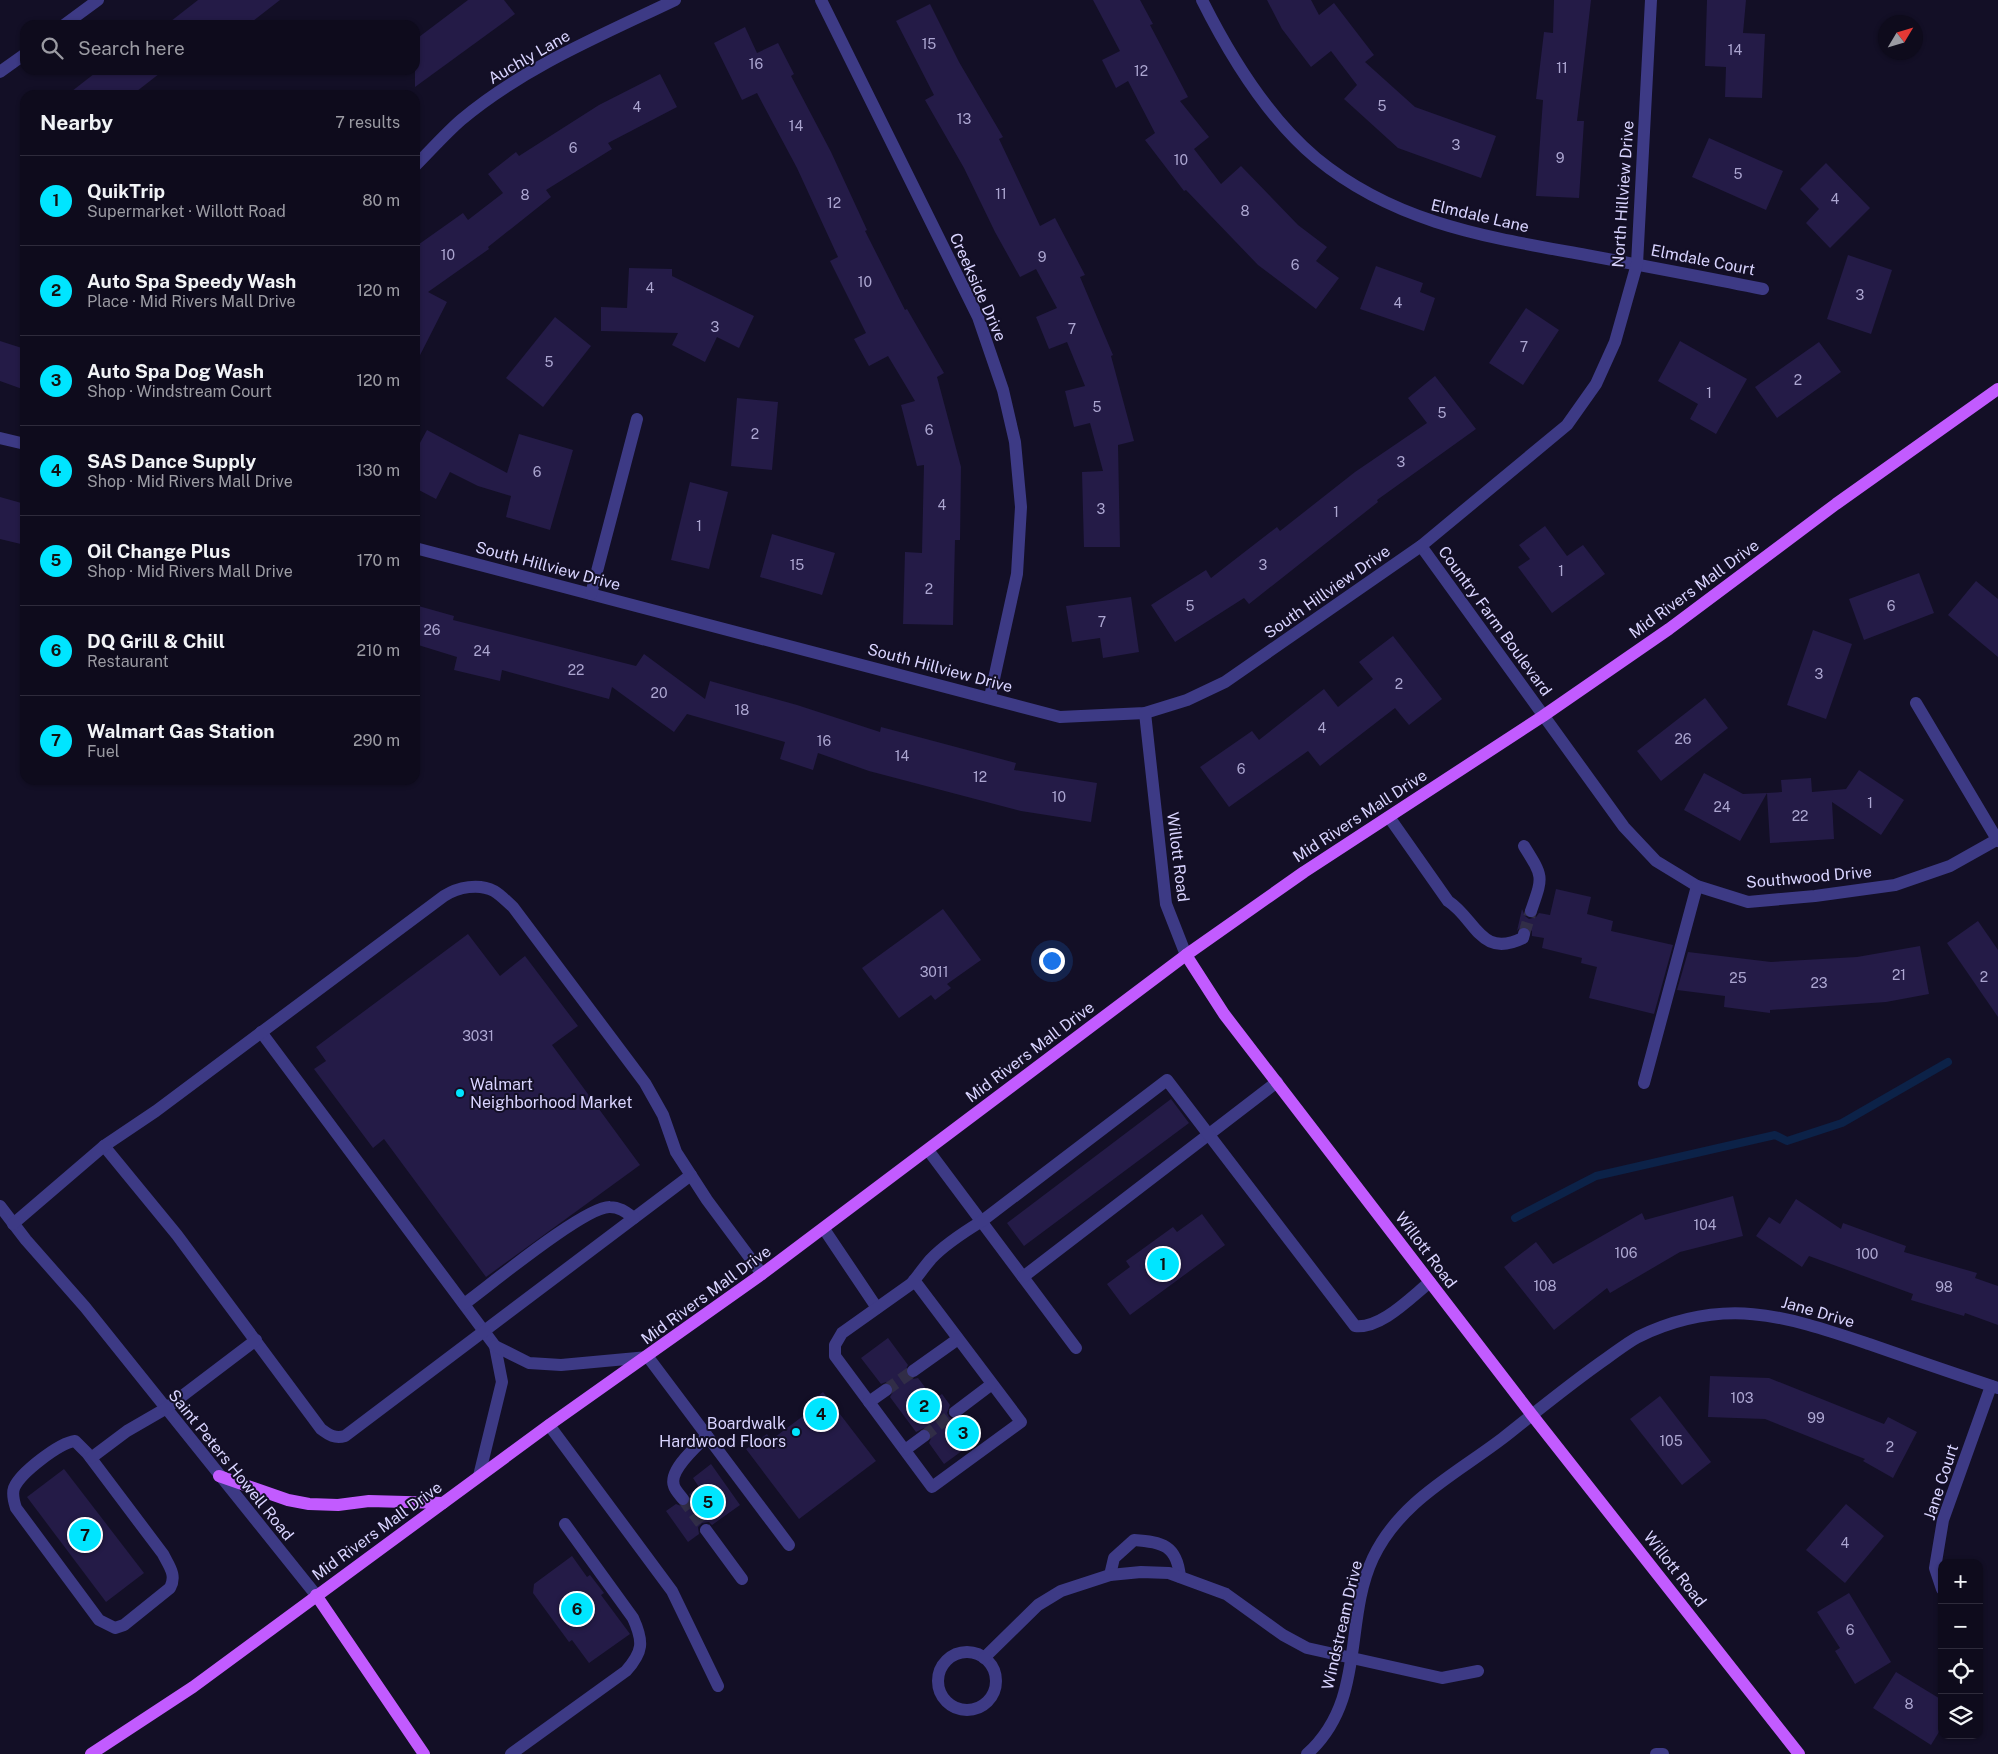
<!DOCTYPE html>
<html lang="en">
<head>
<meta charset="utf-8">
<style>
	:root { --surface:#0e0b1c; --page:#171425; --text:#f1f3f6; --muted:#9b9ba3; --line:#2e2b3b; --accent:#00e5ff }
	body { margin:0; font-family:"Public Sans",sans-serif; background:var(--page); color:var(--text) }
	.controls { position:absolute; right:15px; bottom:15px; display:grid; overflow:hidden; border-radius:10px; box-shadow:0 1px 4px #0004 }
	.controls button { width:45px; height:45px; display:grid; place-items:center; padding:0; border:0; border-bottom:1px solid var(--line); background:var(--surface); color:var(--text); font:25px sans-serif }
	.compass { position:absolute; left:1878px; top:15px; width:45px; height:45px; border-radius:50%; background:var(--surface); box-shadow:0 1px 4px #0004; rotate:52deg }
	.you { position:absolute; left:1051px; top:960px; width:18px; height:18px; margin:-12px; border:4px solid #fff; border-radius:50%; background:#1a73e8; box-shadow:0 0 0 8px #1a73e833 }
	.badge { display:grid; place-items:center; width:32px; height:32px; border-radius:50%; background:var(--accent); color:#111; font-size:16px; font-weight:700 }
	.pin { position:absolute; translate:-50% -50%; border:2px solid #fff; box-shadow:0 1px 5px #0006 }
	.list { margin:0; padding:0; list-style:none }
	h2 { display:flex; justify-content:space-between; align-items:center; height:65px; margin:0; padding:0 20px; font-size:21px }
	h2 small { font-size:16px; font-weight:400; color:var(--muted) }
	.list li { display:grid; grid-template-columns:32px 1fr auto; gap:15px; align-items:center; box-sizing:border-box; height:90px; padding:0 20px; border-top:1px solid var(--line) }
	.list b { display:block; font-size:19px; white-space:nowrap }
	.list p { margin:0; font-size:16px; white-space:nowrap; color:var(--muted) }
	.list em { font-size:16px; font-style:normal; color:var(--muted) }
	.icon { flex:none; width:28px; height:28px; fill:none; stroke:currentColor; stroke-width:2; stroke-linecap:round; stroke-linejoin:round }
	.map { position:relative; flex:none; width:1998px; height:1754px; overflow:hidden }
	.search { position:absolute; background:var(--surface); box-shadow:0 1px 4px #0004; left:20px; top:20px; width:400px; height:55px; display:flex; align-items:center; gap:12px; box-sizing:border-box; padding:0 18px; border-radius:15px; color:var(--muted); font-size:19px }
	.panel { position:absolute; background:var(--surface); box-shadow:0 1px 4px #0004; left:20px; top:90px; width:400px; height:695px; border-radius:15px }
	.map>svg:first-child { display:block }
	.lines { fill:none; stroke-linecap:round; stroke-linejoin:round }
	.stream { stroke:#0c2248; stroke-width:8 }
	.building { fill:#241b47 }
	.minor-tunnel { stroke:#312d47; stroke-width:12; stroke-dasharray:12 6; stroke-linecap:butt }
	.minor { stroke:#3d3a85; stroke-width:12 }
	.major { stroke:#c25bff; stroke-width:12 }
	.poi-dot { fill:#00e5ff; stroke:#130f26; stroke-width:2 }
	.labels { text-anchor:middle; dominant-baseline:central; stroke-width:4; stroke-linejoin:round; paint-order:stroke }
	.number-label { font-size:14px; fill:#aca6d1 }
	.street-label { font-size:16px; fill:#d9d4ff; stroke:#130f26 }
	.poi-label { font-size:16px; fill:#d9d4ff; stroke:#130f26; text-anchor:start }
</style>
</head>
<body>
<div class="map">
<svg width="1998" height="1754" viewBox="0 0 1998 1754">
	<rect width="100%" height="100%" fill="#130f26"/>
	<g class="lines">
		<path class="stream" d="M1515 1218 1596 1176 1775 1135 1787 1141 1842 1123 1948 1062"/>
	</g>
	<g class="building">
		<path d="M198 0H280L248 25H166Z"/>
		<path d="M468 0H504L515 14 415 87V40Z"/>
		<path d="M1093 0H1140L1153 24 1150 25 1188 97 1180 101 1209 137 1194 149 1221 184 1241 166 1298 225 1327 247 1316 261 1339 278 1316 309 1258 265 1186 190 1184 191 1145 140 1155 133 1128 81 1116 88 1102 60 1120 51Z"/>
		<path d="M1267 0H1311L1319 15 1334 3 1374 55 1365 62 1415 107 1496 136 1481 178 1398 148 1344 99 1357 85 1331 51 1311 67 1282 29Z"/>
		<path d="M1554 0H1591L1577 121H1584L1579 198 1536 196 1543 100 1536 99 1544 32 1553 33Z"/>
		<path d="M1707 0H1746L1743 33 1765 34 1762 98 1725 97 1726 67 1705 66Z"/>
		<path d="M930 4 959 62 1003 137 999 139 1040 226 1055 218 1085 275 1080 277 1113 355 1111 356 1134 441 1118 445 1120 547H1084L1082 472 1103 471 1090 423 1074 427 1065 391 1085 386 1067 342 1049 349 1036 317 1057 308 1036 269 1020 277 995 232 964 168 925 100 934 95 896 21Z"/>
		<path d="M745 27 757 53 778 43 794 74 791 76 831 152 867 230 865 231 905 310 907 309 944 373 937 377 961 467 960 540H955L953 625 903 624 905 552 922 553 924 465 917 466 901 405 915 401 888 356 869 366 854 339 866 333 830 261 838 257 797 168 757 93 742 100 714 43Z"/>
		<path d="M99 70H164L132 95H67Z"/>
		<path d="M660 74 677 107 608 143 612 149 546 190 551 197 488 247 489 249 428 292 447 302 415 365V247L463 213 468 220 503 193 488 174 516 152 519 156 599 105Z"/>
		<path d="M1709 138 1783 171 1766 210 1692 177Z"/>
		<path d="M1826 163 1870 208 1830 248 1806 223 1819 209 1800 189Z"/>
		<path d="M1848 255 1892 270 1871 334 1827 319Z"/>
		<path d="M1376 266 1423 283 1420 292 1435 298 1424 331 1360 309Z"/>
		<path d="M629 268 672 269V276L754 316 739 348 717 337 705 362 672 345 678 333 601 331V307L627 308Z"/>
		<path d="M1526 308 1559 330 1523 385 1489 363Z"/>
		<path d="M555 317 591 346 543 407 506 378Z"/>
		<path d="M0 341 25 349V390L0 381Z"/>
		<path d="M1680 341 1747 379 1716 434 1690 419 1698 404 1658 381Z"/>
		<path d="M1819 342 1841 372 1777 418 1755 387Z"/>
		<path d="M1435 376 1476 429 1377 500 1378 502 1249 604 1244 598 1175 642 1151 605 1206 570 1211 578 1277 527 1280 531 1355 472 1427 423 1408 398Z"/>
		<path d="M737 398 778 402 772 470 731 466Z"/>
		<path d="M427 430 507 473 519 434 573 450 550 530 506 517 511 496 478 486 450 472 436 499 415 488V452Z"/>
		<path d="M690 482 728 492 709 569 671 560Z"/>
		<path d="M0 497 25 504V545L0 539Z"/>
		<path d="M1545 526 1567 556 1583 545 1605 574 1552 613 1518 567 1530 559 1519 545Z"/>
		<path d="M772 534 835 553 822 595 760 577Z"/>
		<path d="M1919 573 1934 613 1864 640 1849 599Z"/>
		<path d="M1976 581 1998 599V657L1948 615Z"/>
		<path d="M1131 597 1139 652 1103 658 1100 638 1072 642 1066 606Z"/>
		<path d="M415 605 454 616 453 620 636 666 644 654 705 699 710 681 797 705 880 732 881 727 1016 763 1014 770 1097 783 1091 822 1021 811 869 771 818 753 813 770 780 759 785 742 687 714 674 732 612 687 609 699 502 670 500 681 454 670 457 657 415 644Z"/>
		<path d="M1813 630 1852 644 1826 719 1787 705Z"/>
		<path d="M1393 636 1442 699 1409 725 1395 708 1320 766 1308 751 1229 807 1200 767 1252 731 1259 740 1324 689 1338 707 1373 679 1359 662Z"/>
		<path d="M1705 698 1728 728 1661 781 1637 751Z"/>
		<path d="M1859 770 1904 800 1881 835 1832 802 1834 839 1770 843 1767 793 1782 792 1781 780 1811 778 1812 792 1846 789Z"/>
		<path d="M1704 773 1743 794 1767 793 1740 841 1684 810Z"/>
		<path d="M1556 889 1591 897 1587 914 1613 921 1611 931 1673 945 1654 1014 1589 998 1597 967 1581 963 1582 958 1542 948 1544 938 1532 936V931L1526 926H1521L1517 931 1522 909 1525 916 1529 919 1536 917 1539 913 1550 915Z"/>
		<path d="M943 909 981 960 947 984 951 988 935 1000 931 995 899 1018 862 968Z"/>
		<path d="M1978 921 1998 950V1017L1947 943Z"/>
		<path d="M468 934 500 976 525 956 578 1026 552 1045 640 1165 486 1277 384 1139 373 1148 314 1069 326 1061 316 1047Z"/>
		<path d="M1920 946 1929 994 1886 1002 1770 1010V1013L1724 1007 1725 996 1677 990 1688 952 1771 962 1857 957Z"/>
		<path d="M1171 1099 1189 1123 1024 1246 1007 1223Z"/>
		<path d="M1733 1196 1743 1236 1680 1252 1610 1293 1607 1288 1554 1330 1504 1267 1536 1242 1553 1264 1642 1213 1645 1220Z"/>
		<path d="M1796 1199 1841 1229 1843 1223 1906 1246 1904 1252 1977 1273 1975 1278 1998 1286V1325L1965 1313 1964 1316 1911 1300 1913 1294 1809 1256 1802 1267 1756 1236 1769 1217 1780 1224Z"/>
		<path d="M1202 1214 1225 1245 1130 1315 1107 1284 1130 1267 1126 1261 1173 1227 1177 1232Z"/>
		<path d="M888 1338 908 1365 905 1371 907 1376 913 1379 918 1378 934 1399 942 1394 950 1405 947 1413 949 1417 956 1420 960 1419 962 1421 966 1418 981 1437 944 1464 929 1443 932 1436 930 1431 924 1428 916 1432 890 1397 894 1390 892 1385 886 1382 881 1384 861 1358Z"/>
		<path d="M1710 1376 1769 1378 1884 1424 1888 1417 1917 1432 1893 1478 1863 1461 1865 1459 1765 1419 1708 1417Z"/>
		<path d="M823 1392 876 1461 799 1519 746 1449 767 1434 771 1440 807 1413 803 1408Z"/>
		<path d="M1660 1396 1711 1462 1682 1485 1630 1419Z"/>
		<path d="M711 1464 740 1505 712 1525 709 1522 702 1523 698 1527 699 1534 688 1542 666 1511 676 1504 684 1507 688 1505 691 1498 689 1494 699 1487 693 1478Z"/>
		<path d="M64 1469 144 1573 106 1602 27 1497Z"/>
		<path d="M1846 1504 1884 1536 1845 1583 1806 1550Z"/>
		<path d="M572 1556 587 1577 590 1575 604 1593 601 1595 630 1634 589 1663 572 1640 569 1642 533 1593 534 1584Z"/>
		<path d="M1849 1593 1891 1662 1855 1684 1835 1651 1840 1648 1817 1612Z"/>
		<path d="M1896 1672 1942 1700V1727L1931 1745 1873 1708Z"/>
	</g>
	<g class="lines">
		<g class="minor-tunnel">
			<path d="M1524 934 1531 911"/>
			<path d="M886 1390 913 1371"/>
			<path d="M924 1436 955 1412"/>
			<path d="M683 1499 706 1530"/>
		</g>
		<g class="minor">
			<path d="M821 0 978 317 1003 390 1015 442 1021 507 1017 574 990 697"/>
			<path d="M1202 0C1230 56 1267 117 1316 158 1396 224 1488 237 1586 255 1645 266 1704 277 1763 289"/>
			<path d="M64 25 98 0"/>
			<path d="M0 72 25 54"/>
			<path d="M415 166C430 151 445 134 461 120 524 67 602 35 675 0"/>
			<path d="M0 438 25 444"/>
			<path d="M1421 546 1624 827 1656 861 1697 886 1748 902 1815 896 1895 885 1950 866 1998 839"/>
			<path d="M415 548 1060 717 1145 713 1187 700 1225 682 1421 546 1567 425 1596 384 1615 342 1637 264 1651 0"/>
			<path d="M591 594 637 419"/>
			<path d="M1916 703 1998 841"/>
			<path d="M1145 713 1166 904 1186 955"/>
			<path d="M1389 817 1448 901C1476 919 1480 959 1523 938L1524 934"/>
			<path d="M1524 846C1544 878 1543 876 1531 911"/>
			<path d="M261 1032 495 1346 502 1382 479 1476"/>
			<path d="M1644 1083 1697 886"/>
			<path d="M104 1146 177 1235 321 1429C329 1435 335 1439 345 1436L691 1175"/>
			<path d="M928 1150 1076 1348"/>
			<path d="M0 1206 26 1240 85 1307 316 1595"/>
			<path d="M13 1224 104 1146 156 1111 444 896C458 887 479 883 494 891 501 895 507 902 513 907L645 1083 663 1115 676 1152 707 1200 762 1274"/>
			<path d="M824 1229 877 1308"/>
			<path d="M1023 1277 1277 1082"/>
			<path d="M914 1280 1021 1422 932 1487 835 1356V1345L842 1333 911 1284C918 1276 924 1267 931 1259 945 1244 964 1232 982 1221L1167 1080 1355 1326C1381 1329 1410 1298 1430 1282"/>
			<path d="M464 1304C489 1286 585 1206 610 1207 620 1207 627 1213 634 1218"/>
			<path d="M495 1346 529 1363 561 1365 648 1357 789 1545"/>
			<path d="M913 1371 958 1339"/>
			<path d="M869 1402 886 1390"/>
			<path d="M955 1412 992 1384"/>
			<path d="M549 1425 672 1591 718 1686"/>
			<path d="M75 1441 87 1453 163 1554C169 1566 177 1575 170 1588L124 1625 115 1628 99 1620 16 1508C14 1502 12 1494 14 1488 20 1473 59 1443 75 1441Z"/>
			<path d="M905 1450 924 1436"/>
			<path d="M91 1458 127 1431 165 1409 256 1340"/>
			<path d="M683 1499C680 1495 675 1490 674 1486 668 1470 697 1446 707 1436"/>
			<path d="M706 1530 742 1579"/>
			<path d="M1110 1575 1114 1558 1134 1540C1162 1542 1177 1545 1180 1577"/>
			<path d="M1942 1589 1935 1568 1943 1520 1991 1386"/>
			<circle cx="967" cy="1681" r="29"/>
			<path d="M984 1658 1038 1605 1061 1591 1110 1575 1141 1572 1169 1573 1226 1594 1283 1635 1307 1648 1442 1678 1478 1671"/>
			<path d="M511 1754 626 1671C643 1652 644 1642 633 1618L565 1524"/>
			<path d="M1307 1754C1367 1700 1343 1622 1373 1558 1400 1501 1456 1474 1503 1438 1537 1411 1571 1383 1607 1358 1617 1351 1627 1343 1638 1337 1724 1295 1785 1316 1869 1344 1912 1359 1955 1374 1998 1388"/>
			<path d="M1656 1754H1663"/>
		</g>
		<g class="major">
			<path d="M1186 955 1224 1014 1532 1415 1799 1754"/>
			<path d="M219 1476 288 1500 309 1504 338 1505 369 1501 443 1503"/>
			<path d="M316 1595 424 1754"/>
			<path d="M91 1754 193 1687 549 1425 762 1274 1186 955 1304 872 1543 716 1669 629 1836 504 1998 389"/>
		</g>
	</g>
	<g class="poi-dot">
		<circle cx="460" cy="1093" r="5"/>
		<circle cx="796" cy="1432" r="5"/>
	</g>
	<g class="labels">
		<g class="number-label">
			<text x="929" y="44">15</text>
			<text x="1735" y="50">14</text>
			<text x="756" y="64">16</text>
			<text x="1562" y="68">11</text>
			<text x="1141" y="71">12</text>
			<text x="1382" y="106">5</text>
			<text x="637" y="107">4</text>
			<text x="964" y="119">13</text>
			<text x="796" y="126">14</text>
			<text x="1456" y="145">3</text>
			<text x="573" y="148">6</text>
			<text x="1560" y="158">9</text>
			<text x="1181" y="160">10</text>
			<text x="1738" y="174">5</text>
			<text x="1001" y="194">11</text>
			<text x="525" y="195">8</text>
			<text x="1835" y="199">4</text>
			<text x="834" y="203">12</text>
			<text x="1245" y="211">8</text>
			<text x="448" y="255">10</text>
			<text x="1042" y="257">9</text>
			<text x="1295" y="265">6</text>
			<text x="865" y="282">10</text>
			<text x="650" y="288">4</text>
			<text x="1860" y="295">3</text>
			<text x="1398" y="303">4</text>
			<text x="715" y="327">3</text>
			<text x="1072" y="329">7</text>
			<text x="1524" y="347">7</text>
			<text x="549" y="362">5</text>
			<text x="1798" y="380">2</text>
			<text x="1709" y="393">1</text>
			<text x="1097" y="407">5</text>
			<text x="1442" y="413">5</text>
			<text x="929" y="430">6</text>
			<text x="755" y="434">2</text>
			<text x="1401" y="462">3</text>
			<text x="537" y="472">6</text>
			<text x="942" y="505">4</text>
			<text x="1101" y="509">3</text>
			<text x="1336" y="512">1</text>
			<text x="699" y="526">1</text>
			<text x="797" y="565">15</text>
			<text x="1263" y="565">3</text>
			<text x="1561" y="571">1</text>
			<text x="929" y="589">2</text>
			<text x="1190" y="606">5</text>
			<text x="1891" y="606">6</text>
			<text x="1102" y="622">7</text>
			<text x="432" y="630">26</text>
			<text x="482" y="651">24</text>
			<text x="576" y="670">22</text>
			<text x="1819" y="674">3</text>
			<text x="1399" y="684">2</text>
			<text x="659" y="693">20</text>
			<text x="742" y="710">18</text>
			<text x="1322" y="728">4</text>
			<text x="1683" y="739">26</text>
			<text x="824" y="741">16</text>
			<text x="902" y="756">14</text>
			<text x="1241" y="769">6</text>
			<text x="980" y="777">12</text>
			<text x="1059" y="797">10</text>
			<text x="1870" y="803">1</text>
			<text x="1722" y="807">24</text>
			<text x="1800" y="816">22</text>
			<text x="934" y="972">3011</text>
			<text x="1899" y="975">21</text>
			<text x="1984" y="977">2</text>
			<text x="1738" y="978">25</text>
			<text x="1819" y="983">23</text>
			<text x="478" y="1036">3031</text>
			<text x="1705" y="1225">104</text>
			<text x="1626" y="1253">106</text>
			<text x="1867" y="1254">100</text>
			<text x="1545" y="1286">108</text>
			<text x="1944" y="1287">98</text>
			<text x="1742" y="1398">103</text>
			<text x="1816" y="1418">99</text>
			<text x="1671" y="1441">105</text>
			<text x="1890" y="1447">2</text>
			<text x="1845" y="1543">4</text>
			<text x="1850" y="1630">6</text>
			<text x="1909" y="1704">8</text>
		</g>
		<g class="street-label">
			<text transform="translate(529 57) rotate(-30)">Auchly Lane</text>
			<text transform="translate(1623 194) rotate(-86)">North Hillview Drive</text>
			<text transform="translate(1480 216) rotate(13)">Elmdale Lane</text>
			<text transform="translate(1703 260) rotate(11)">Elmdale Court</text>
			<text transform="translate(978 287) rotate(66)">Creekside Drive</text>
			<text transform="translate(548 566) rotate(15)">South Hillview Drive</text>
			<text transform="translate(1694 589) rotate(-36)">Mid Rivers Mall Drive</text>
			<text transform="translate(1327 592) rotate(-35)">South Hillview Drive</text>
			<text transform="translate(1495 621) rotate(54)">Country Farm Boulevard</text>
			<text transform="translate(940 668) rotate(15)">South Hillview Drive</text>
			<text transform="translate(1360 816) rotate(-33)">Mid Rivers Mall Drive</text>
			<text transform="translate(1178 857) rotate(83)">Willott Road</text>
			<text transform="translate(1809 877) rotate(-5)">Southwood Drive</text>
			<text transform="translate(1030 1052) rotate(-37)">Mid Rivers Mall Drive</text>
			<text transform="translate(1426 1250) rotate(53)">Willott Road</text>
			<text transform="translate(706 1295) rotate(-36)">Mid Rivers Mall Drive</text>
			<text transform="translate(1818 1312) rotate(16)">Jane Drive</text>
			<text transform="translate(231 1465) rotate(51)">Saint Peters Howell Road</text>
			<text transform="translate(1941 1482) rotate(-72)">Jane Court</text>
			<text transform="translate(377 1531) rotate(-36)">Mid Rivers Mall Drive</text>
			<text transform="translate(1675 1569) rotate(52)">Willott Road</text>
			<text transform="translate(1342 1625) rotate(-77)">Windstream Drive</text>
		</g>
		<g class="poi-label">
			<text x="470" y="1084">Walmart<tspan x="470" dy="18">Neighborhood Market</tspan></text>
			<text x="786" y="1423" text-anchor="end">Boardwalk<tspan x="786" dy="18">Hardwood Floors</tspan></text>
		</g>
	</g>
</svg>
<div class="controls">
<button>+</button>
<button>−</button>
<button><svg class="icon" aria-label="locate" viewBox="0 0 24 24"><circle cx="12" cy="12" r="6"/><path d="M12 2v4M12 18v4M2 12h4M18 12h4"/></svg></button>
<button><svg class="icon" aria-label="layers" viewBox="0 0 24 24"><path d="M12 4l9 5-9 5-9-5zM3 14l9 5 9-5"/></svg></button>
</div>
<svg class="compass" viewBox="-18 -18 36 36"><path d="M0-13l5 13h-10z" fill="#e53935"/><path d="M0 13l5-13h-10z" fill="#9b9ba3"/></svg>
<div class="you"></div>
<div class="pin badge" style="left:1163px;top:1264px">1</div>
<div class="pin badge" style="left:924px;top:1406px">2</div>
<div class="pin badge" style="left:963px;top:1433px">3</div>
<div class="pin badge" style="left:821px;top:1414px">4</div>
<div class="pin badge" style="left:708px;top:1502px">5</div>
<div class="pin badge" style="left:577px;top:1609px">6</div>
<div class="pin badge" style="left:85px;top:1535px">7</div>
<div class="search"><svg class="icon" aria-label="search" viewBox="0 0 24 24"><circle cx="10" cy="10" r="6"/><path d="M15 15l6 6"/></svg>Search here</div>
<section class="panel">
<h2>Nearby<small>7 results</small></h2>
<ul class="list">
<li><span class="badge">1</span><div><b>QuikTrip</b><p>Supermarket · Willott Road</p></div><em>80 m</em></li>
<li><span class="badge">2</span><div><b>Auto Spa Speedy Wash</b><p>Place · Mid Rivers Mall Drive</p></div><em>120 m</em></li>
<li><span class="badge">3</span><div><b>Auto Spa Dog Wash</b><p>Shop · Windstream Court</p></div><em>120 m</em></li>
<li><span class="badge">4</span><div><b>SAS Dance Supply</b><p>Shop · Mid Rivers Mall Drive</p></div><em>130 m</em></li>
<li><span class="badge">5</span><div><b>Oil Change Plus</b><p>Shop · Mid Rivers Mall Drive</p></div><em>170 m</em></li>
<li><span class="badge">6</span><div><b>DQ Grill &amp; Chill</b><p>Restaurant</p></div><em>210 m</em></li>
<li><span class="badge">7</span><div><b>Walmart Gas Station</b><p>Fuel</p></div><em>290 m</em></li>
</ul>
</section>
</div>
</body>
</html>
